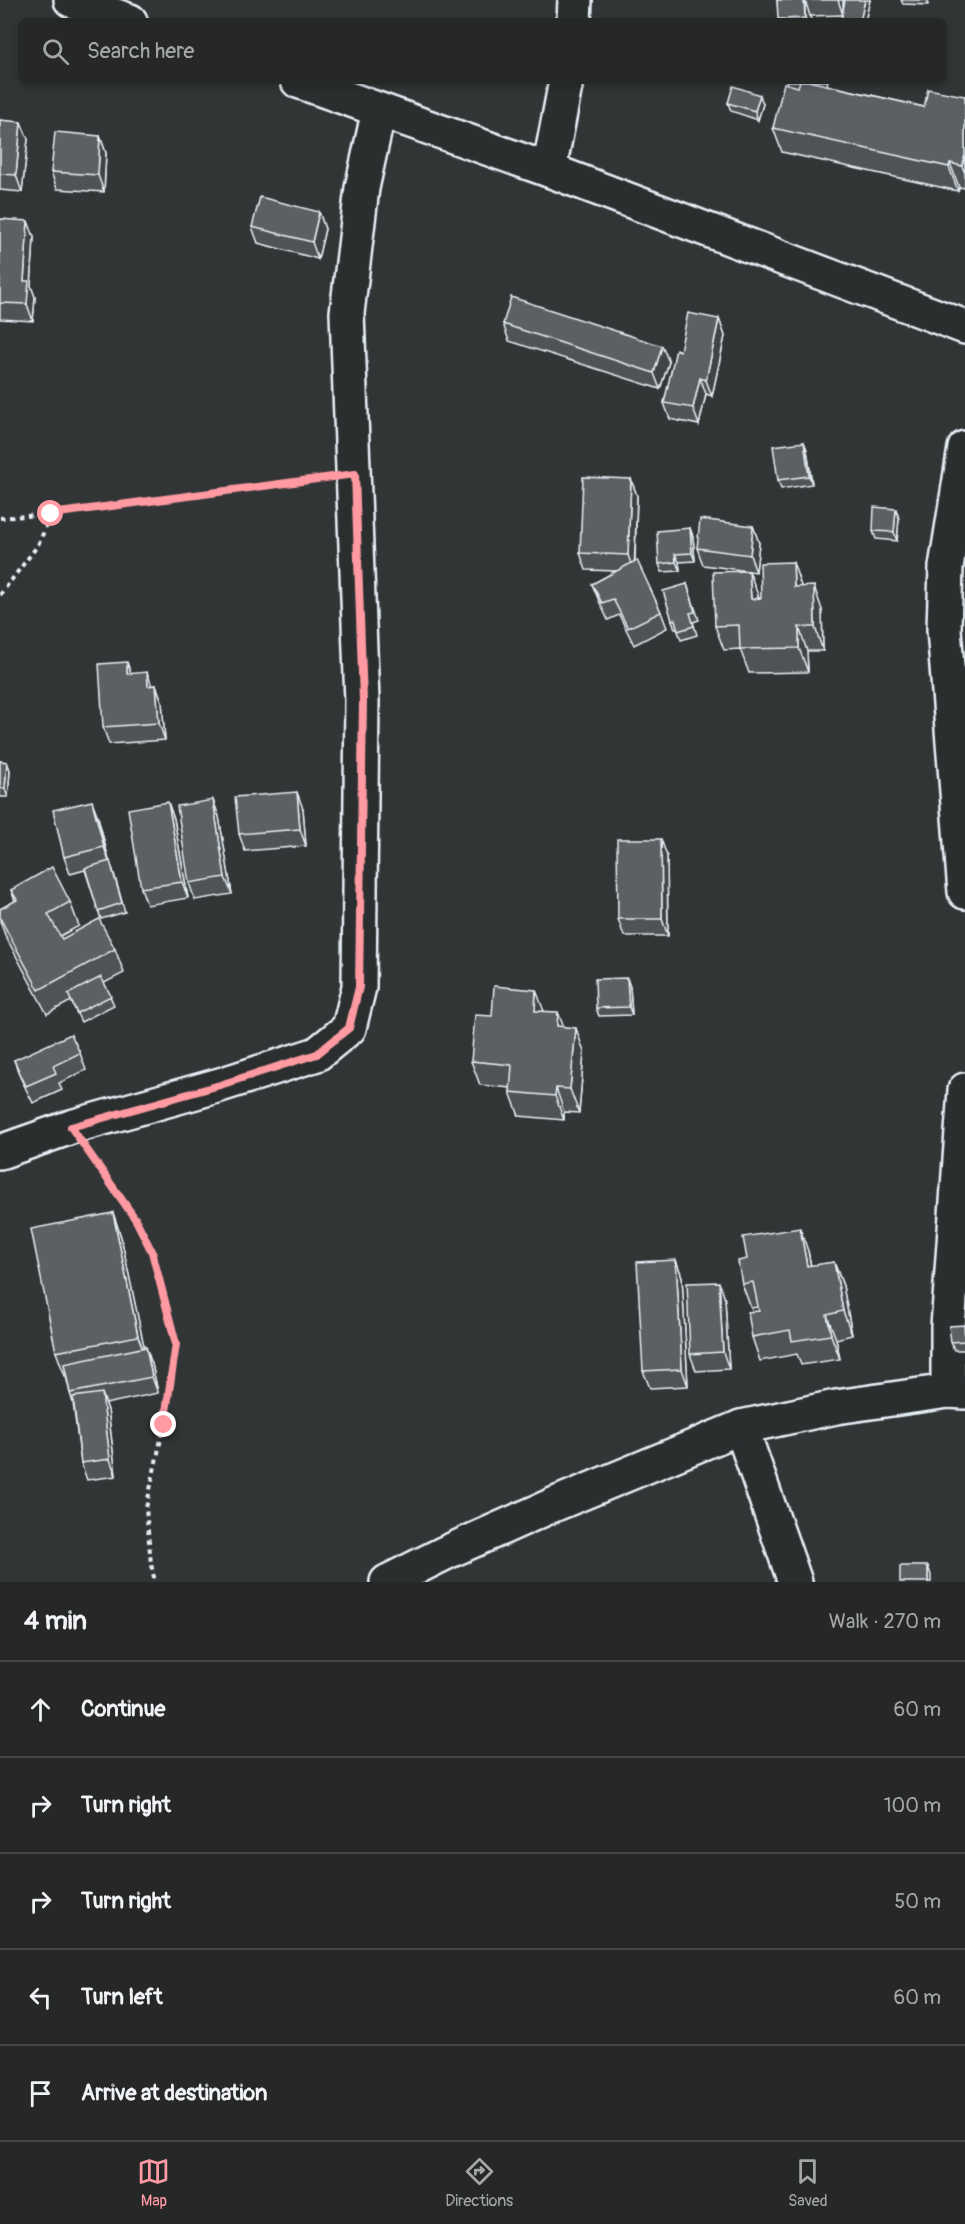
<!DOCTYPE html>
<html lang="en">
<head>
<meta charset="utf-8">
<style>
	:root { --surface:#262828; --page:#2e3030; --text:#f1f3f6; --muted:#a4a6a8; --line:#424445; --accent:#ff9aa2 }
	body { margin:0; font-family:Pangolin,sans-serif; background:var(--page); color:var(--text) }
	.stop { position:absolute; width:18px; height:18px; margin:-14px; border:4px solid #ff9aa2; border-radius:50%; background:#fff }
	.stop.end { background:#ff9aa2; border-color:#fff; box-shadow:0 2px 6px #0008 }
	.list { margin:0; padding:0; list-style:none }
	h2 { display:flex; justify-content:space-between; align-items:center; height:78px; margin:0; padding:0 24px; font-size:26px }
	h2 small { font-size:20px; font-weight:400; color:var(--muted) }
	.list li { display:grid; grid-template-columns:39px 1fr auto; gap:18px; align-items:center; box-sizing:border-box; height:96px; padding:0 24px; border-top:2px solid var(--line) }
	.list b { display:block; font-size:22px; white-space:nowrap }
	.list em { font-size:20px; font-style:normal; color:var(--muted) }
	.icon { flex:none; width:33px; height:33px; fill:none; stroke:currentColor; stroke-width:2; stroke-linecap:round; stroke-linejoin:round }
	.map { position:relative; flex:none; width:965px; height:1582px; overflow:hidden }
	.search { position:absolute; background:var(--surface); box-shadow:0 3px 9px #0003; left:18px; right:18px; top:18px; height:66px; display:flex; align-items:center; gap:15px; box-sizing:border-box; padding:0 21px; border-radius:9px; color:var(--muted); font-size:22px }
	.sheet { height:558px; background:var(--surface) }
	nav { display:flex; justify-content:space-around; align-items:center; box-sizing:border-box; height:84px; border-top:2px solid var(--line); background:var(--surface); font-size:16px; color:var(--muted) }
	nav a { display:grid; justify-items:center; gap:3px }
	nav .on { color:var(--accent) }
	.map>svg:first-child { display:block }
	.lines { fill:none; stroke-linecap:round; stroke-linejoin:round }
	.minor-casing { stroke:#e8f1f8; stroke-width:38 }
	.path { stroke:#e8f1f8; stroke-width:4; stroke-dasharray:4.5 4.5; stroke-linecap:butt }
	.minor { stroke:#2a2d2e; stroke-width:33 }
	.wall { fill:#4f5355; stroke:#e8f1f8; stroke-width:1.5 }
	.shaded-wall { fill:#404345; stroke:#e8f1f8; stroke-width:1.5 }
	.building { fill:#5c6063; stroke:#e8f1f8; stroke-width:1.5 }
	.route { stroke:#ff9aa2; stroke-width:8 }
</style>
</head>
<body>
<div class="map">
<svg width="965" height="1582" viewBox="0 0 965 1582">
	<rect width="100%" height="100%" fill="#323536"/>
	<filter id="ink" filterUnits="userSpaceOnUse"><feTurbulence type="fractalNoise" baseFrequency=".0167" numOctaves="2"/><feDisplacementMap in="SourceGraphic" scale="12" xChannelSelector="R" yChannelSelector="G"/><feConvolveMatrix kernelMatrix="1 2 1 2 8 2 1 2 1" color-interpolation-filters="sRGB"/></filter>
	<g filter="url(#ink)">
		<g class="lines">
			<defs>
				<g id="minor">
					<path d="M71 0 130 21"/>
					<path d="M574 21 575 0"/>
					<path d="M298 81 549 170 965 327"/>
					<path d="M549 170 566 81"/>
					<path d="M965 448 946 567 944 629 965 892"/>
					<path d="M0 1152 71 1127 220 1085 317 1054 349 1028 359 987 362 701 347 313 362 188 379 110"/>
					<path d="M948 1391V1327L965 1090"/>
					<path d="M741 1427 795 1582"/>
					<path d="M387 1582 445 1553 553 1505 741 1427 836 1407 948 1391 965 1392"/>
				</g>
			</defs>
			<use href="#minor" class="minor-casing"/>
			<g class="path">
				<path d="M0 518 51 514 318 479"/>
				<path d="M0 595 38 545 51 515"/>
				<path d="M92 1157 136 1220 152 1252 176 1344 164 1425 146 1508 151 1564 155 1582"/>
			</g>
			<use href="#minor" class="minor"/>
		</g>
		<g class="wall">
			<path d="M777 0H843V10L870 0 865 21H841L842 15 810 16 811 21H779Z"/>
			<path d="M901 0H928V5L903 4Z"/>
			<path d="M786 81H828L827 85 924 107 965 96V188L959 187 958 191 782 152 773 128 787 84Z"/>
			<path d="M728 103 763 104 758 120 731 111Z"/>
			<path d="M0 120 28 139 22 192 0 190Z"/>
			<path d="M100 136 106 153 104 192 57 189 51 172Z"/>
			<path d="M319 212 325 229 318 259 258 243 252 227Z"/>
			<path d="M0 219 34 237 31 286 35 297 33 321 0 319Z"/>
			<path d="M719 319 725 336 712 396 706 394 699 425 670 419 664 403 680 351Z"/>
			<path d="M503 324 662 346 669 362 660 389 509 341Z"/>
			<path d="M804 442 807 450 812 484 781 489 778 480Z"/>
			<path d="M631 479 637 496 635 561 661 612 667 628 634 645 619 615 608 620 599 601 592 584 616 571 586 570 580 553Z"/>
			<path d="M899 518 897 541 876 539 873 531Z"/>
			<path d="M753 526 759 543 756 572 703 565 697 548Z"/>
			<path d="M690 528 693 537 695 561 679 562 680 571 662 572 659 564Z"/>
			<path d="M687 584 699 620 693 622 697 635 681 640 677 628 675 629 672 620Z"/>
			<path d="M801 587 822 610 823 651H807L808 672 749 673 740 649 724 650 715 626 758 595V598H761Z"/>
			<path d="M131 673 152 686 156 685 162 702 165 740 109 744 103 727Z"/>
			<path d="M0 761 7 762 10 770 8 797H0Z"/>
			<path d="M213 800 219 817 232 894 195 900 189 883Z"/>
			<path d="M303 809 306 846 245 851 239 834Z"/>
			<path d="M98 817 109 861 113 870 125 912 101 919 85 870 70 874 64 857Z"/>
			<path d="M174 819 188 898 147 905 141 888Z"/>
			<path d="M667 856 668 936H624L618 919Z"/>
			<path d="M11 890 70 902 79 926 60 936 62 939 115 949 124 973 104 983 114 1005 81 1022 71 1001 47 1014 5 935 0 921V909L15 901Z"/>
			<path d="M630 987 632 1015 599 1016 596 1008Z"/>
			<path d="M544 1011 563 1026 584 1052 579 1113 564 1112V1120L519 1116 510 1092 511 1088 480 1085 471 1061 492 1016Z"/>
			<path d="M80 1053 86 1070 59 1083 62 1090 33 1103 20 1077 14 1060Z"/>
			<path d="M113 1213 121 1237 144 1348 152 1364 158 1393 105 1404 108 1410 116 1476 87 1480 81 1463 73 1403 70 1393 66 1376H65L56 1352Z"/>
			<path d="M808 1251 811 1266 834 1262 843 1286 852 1335 836 1339 840 1359 801 1365 797 1354 760 1361 752 1337 759 1311 758 1307 751 1308 742 1284Z"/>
			<path d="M676 1260 682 1277 688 1386 650 1388 643 1371Z"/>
			<path d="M725 1299 729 1369 696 1371 690 1354Z"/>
			<path d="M965 1326V1350H954L951 1342Z"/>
		</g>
		<g class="shaded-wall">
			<path d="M805 0 810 16 811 21H807L805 18Z"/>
			<path d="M838 0H843V15Z"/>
			<path d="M865 0H870L865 21H860Z"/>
			<path d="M760 95 763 104 758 120 755 111Z"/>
			<path d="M21 122 28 139 22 192 16 175Z"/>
			<path d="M100 136 106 153 104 192 98 175Z"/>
			<path d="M965 155V173L962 166Z"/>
			<path d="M950 163 959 187 958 191 949 167Z"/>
			<path d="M319 212 325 229 318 259 312 242Z"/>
			<path d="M28 221 34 237 31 286 35 297 33 321 27 304 24 281Z"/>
			<path d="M719 319 725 336 712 396 706 380Z"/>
			<path d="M662 346 669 362 660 389 654 373Z"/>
			<path d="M700 378 706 394 699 425 693 408Z"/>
			<path d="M804 442 807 450 812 484 809 476Z"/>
			<path d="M631 479 637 496 634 572 628 555Z"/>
			<path d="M896 509 899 518 897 541 894 532Z"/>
			<path d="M753 526 759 543 756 572 750 555Z"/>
			<path d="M690 528 693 537 695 561 692 553Z"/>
			<path d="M675 554 679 562 680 571 676 562Z"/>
			<path d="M793 562 801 586 802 611 794 587Z"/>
			<path d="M749 571 758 595 759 623 751 599Z"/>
			<path d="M814 586 822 610 823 651 815 627Z"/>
			<path d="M799 627 807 651 808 672 799 648Z"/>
			<path d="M127 662 133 679 127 674Z"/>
			<path d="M147 672 153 689 148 686Z"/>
			<path d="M156 685 162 702 165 740 159 723Z"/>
			<path d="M7 762 10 770 8 797 5 789Z"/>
			<path d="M297 792 303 809 306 846 300 829Z"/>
			<path d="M213 800 219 817 232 894 225 877Z"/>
			<path d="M92 801 98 817 110 864 104 847Z"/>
			<path d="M168 802 174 819 188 898 182 882Z"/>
			<path d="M661 839 667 856 668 936 662 919Z"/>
			<path d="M627 978 630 987 632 1015 629 1007Z"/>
			<path d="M536 990 545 1014 535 1011Z"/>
			<path d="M558 1012 567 1036 557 1026Z"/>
			<path d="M576 1028 584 1052 579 1113 570 1089Z"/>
			<path d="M556 1088 564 1112V1120L555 1096Z"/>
			<path d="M113 1213 121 1237 147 1360 138 1336Z"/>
			<path d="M800 1228 808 1251 815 1290 807 1266Z"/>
			<path d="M676 1260 682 1277 688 1386 682 1369Z"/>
			<path d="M834 1262 843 1286 852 1335 843 1311Z"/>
			<path d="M719 1282 725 1299 729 1369 723 1352Z"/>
			<path d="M827 1315 836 1339 840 1359 831 1335Z"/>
			<path d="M146 1347 152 1364 158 1393 152 1377Z"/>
			<path d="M102 1393 108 1410 116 1476 110 1459Z"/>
			<path d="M928 1566 931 1575V1582H928Z"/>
		</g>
		<g class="building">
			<path d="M777 0H804L805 18 778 19Z"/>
			<path d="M845 0H865L860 21H841Z"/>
			<path d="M800 81H808L924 107 928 89 965 96V155L962 166 950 163 949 167 773 128 784 83 798 87Z"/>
			<path d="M733 86 760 95 755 111 728 103Z"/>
			<path d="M0 120 21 122 16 175 0 174Z"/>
			<path d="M55 132 100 136 98 175 51 172Z"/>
			<path d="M260 197 319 212 312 242 252 227Z"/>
			<path d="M0 219 28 221 24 281H29L27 304 0 303Z"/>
			<path d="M511 297 662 346 654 373 503 324Z"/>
			<path d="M688 313 719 319 706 380 700 378 693 408 664 403 676 349 680 351Z"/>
			<path d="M804 442 809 476 778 480 773 446Z"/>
			<path d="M583 477 631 479 628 555 580 553Z"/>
			<path d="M874 507 896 509 894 532 873 531Z"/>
			<path d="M700 519 753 526 750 555 697 548Z"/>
			<path d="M690 528 692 553 675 554 676 562 659 564 657 531Z"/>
			<path d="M637 560 661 612 628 628 613 599 602 603 592 584Z"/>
			<path d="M793 562 794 587 814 586 815 627H799V648L740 649 739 625 715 626 713 572 749 571 751 599 761 598 760 563Z"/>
			<path d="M687 584 695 612 690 613 694 626 678 631 675 619 672 620 663 591Z"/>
			<path d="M127 662V674L147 672 148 686 156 685 159 723 103 727 99 664Z"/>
			<path d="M0 761 7 762 5 789 0 788Z"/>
			<path d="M297 792 300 829 239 834 235 797Z"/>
			<path d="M213 800 225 877 189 883 177 806Z"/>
			<path d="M92 801 104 847 64 857 53 810Z"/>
			<path d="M168 802 182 882 141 888 128 809Z"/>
			<path d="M617 839H661L662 919H618Z"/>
			<path d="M110 861 122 903 98 911 85 868Z"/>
			<path d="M52 867 70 902 48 914 62 939 99 919 115 949 39 990 0 918V909L17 900 11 890Z"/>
			<path d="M101 977 111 996 77 1013 68 994Z"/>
			<path d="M627 978 629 1007 596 1008 595 979Z"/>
			<path d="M494 986 536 990 535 1011 558 1012 557 1026 576 1028 570 1089 556 1088 555 1096 510 1092 512 1065 471 1061 475 1015 492 1016Z"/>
			<path d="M71 1034 80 1053 53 1066 56 1073 26 1086 14 1060Z"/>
			<path d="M113 1213 138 1336 56 1352 31 1229Z"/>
			<path d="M800 1228 807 1266 834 1262 843 1311 827 1315 831 1335 792 1341 790 1330 752 1337 748 1312 759 1311 753 1282 742 1284 738 1261 747 1259 743 1237Z"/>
			<path d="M676 1260 682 1369 643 1371 637 1262Z"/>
			<path d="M719 1282 723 1352 690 1354 687 1283Z"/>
			<path d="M964 1325 965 1341 951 1342 949 1326Z"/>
			<path d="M146 1347 152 1377 70 1393 64 1364Z"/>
			<path d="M102 1393 110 1459 81 1463 73 1397Z"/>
			<rect x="900" y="1566" width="28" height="16"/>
		</g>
	</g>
	<g class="lines" filter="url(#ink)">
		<path class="route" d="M51 514 355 474 363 701 359 987 349 1028 317 1054 220 1085 71 1127 136 1220 152 1252 176 1344 164 1425"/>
	</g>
</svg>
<div class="stop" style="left:51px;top:514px"></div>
<div class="stop end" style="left:164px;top:1425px"></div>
<div class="search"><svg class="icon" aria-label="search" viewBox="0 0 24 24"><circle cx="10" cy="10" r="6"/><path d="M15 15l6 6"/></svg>Search here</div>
</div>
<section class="sheet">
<h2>4 min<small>Walk · 270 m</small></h2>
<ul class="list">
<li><svg class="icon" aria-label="ahead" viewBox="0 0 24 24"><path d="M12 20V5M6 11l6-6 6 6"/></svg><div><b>Continue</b></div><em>60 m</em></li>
<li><svg class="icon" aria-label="right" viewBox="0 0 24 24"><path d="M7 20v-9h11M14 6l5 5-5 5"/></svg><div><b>Turn right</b></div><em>100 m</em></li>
<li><svg class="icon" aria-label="right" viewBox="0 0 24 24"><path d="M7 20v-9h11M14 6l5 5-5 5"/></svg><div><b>Turn right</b></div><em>50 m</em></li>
<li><svg class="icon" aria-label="left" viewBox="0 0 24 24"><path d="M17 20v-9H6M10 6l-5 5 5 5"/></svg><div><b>Turn left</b></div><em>60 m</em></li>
<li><svg class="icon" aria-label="arrive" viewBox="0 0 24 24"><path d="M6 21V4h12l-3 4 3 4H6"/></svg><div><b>Arrive at destination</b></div></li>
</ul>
</section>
<nav>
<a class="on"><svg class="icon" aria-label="map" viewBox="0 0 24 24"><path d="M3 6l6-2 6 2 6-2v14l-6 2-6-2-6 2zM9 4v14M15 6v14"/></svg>Map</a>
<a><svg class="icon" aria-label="directions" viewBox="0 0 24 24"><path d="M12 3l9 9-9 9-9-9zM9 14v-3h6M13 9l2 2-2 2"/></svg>Directions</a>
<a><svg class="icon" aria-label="saved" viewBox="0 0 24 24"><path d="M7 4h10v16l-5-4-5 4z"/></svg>Saved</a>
</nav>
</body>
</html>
